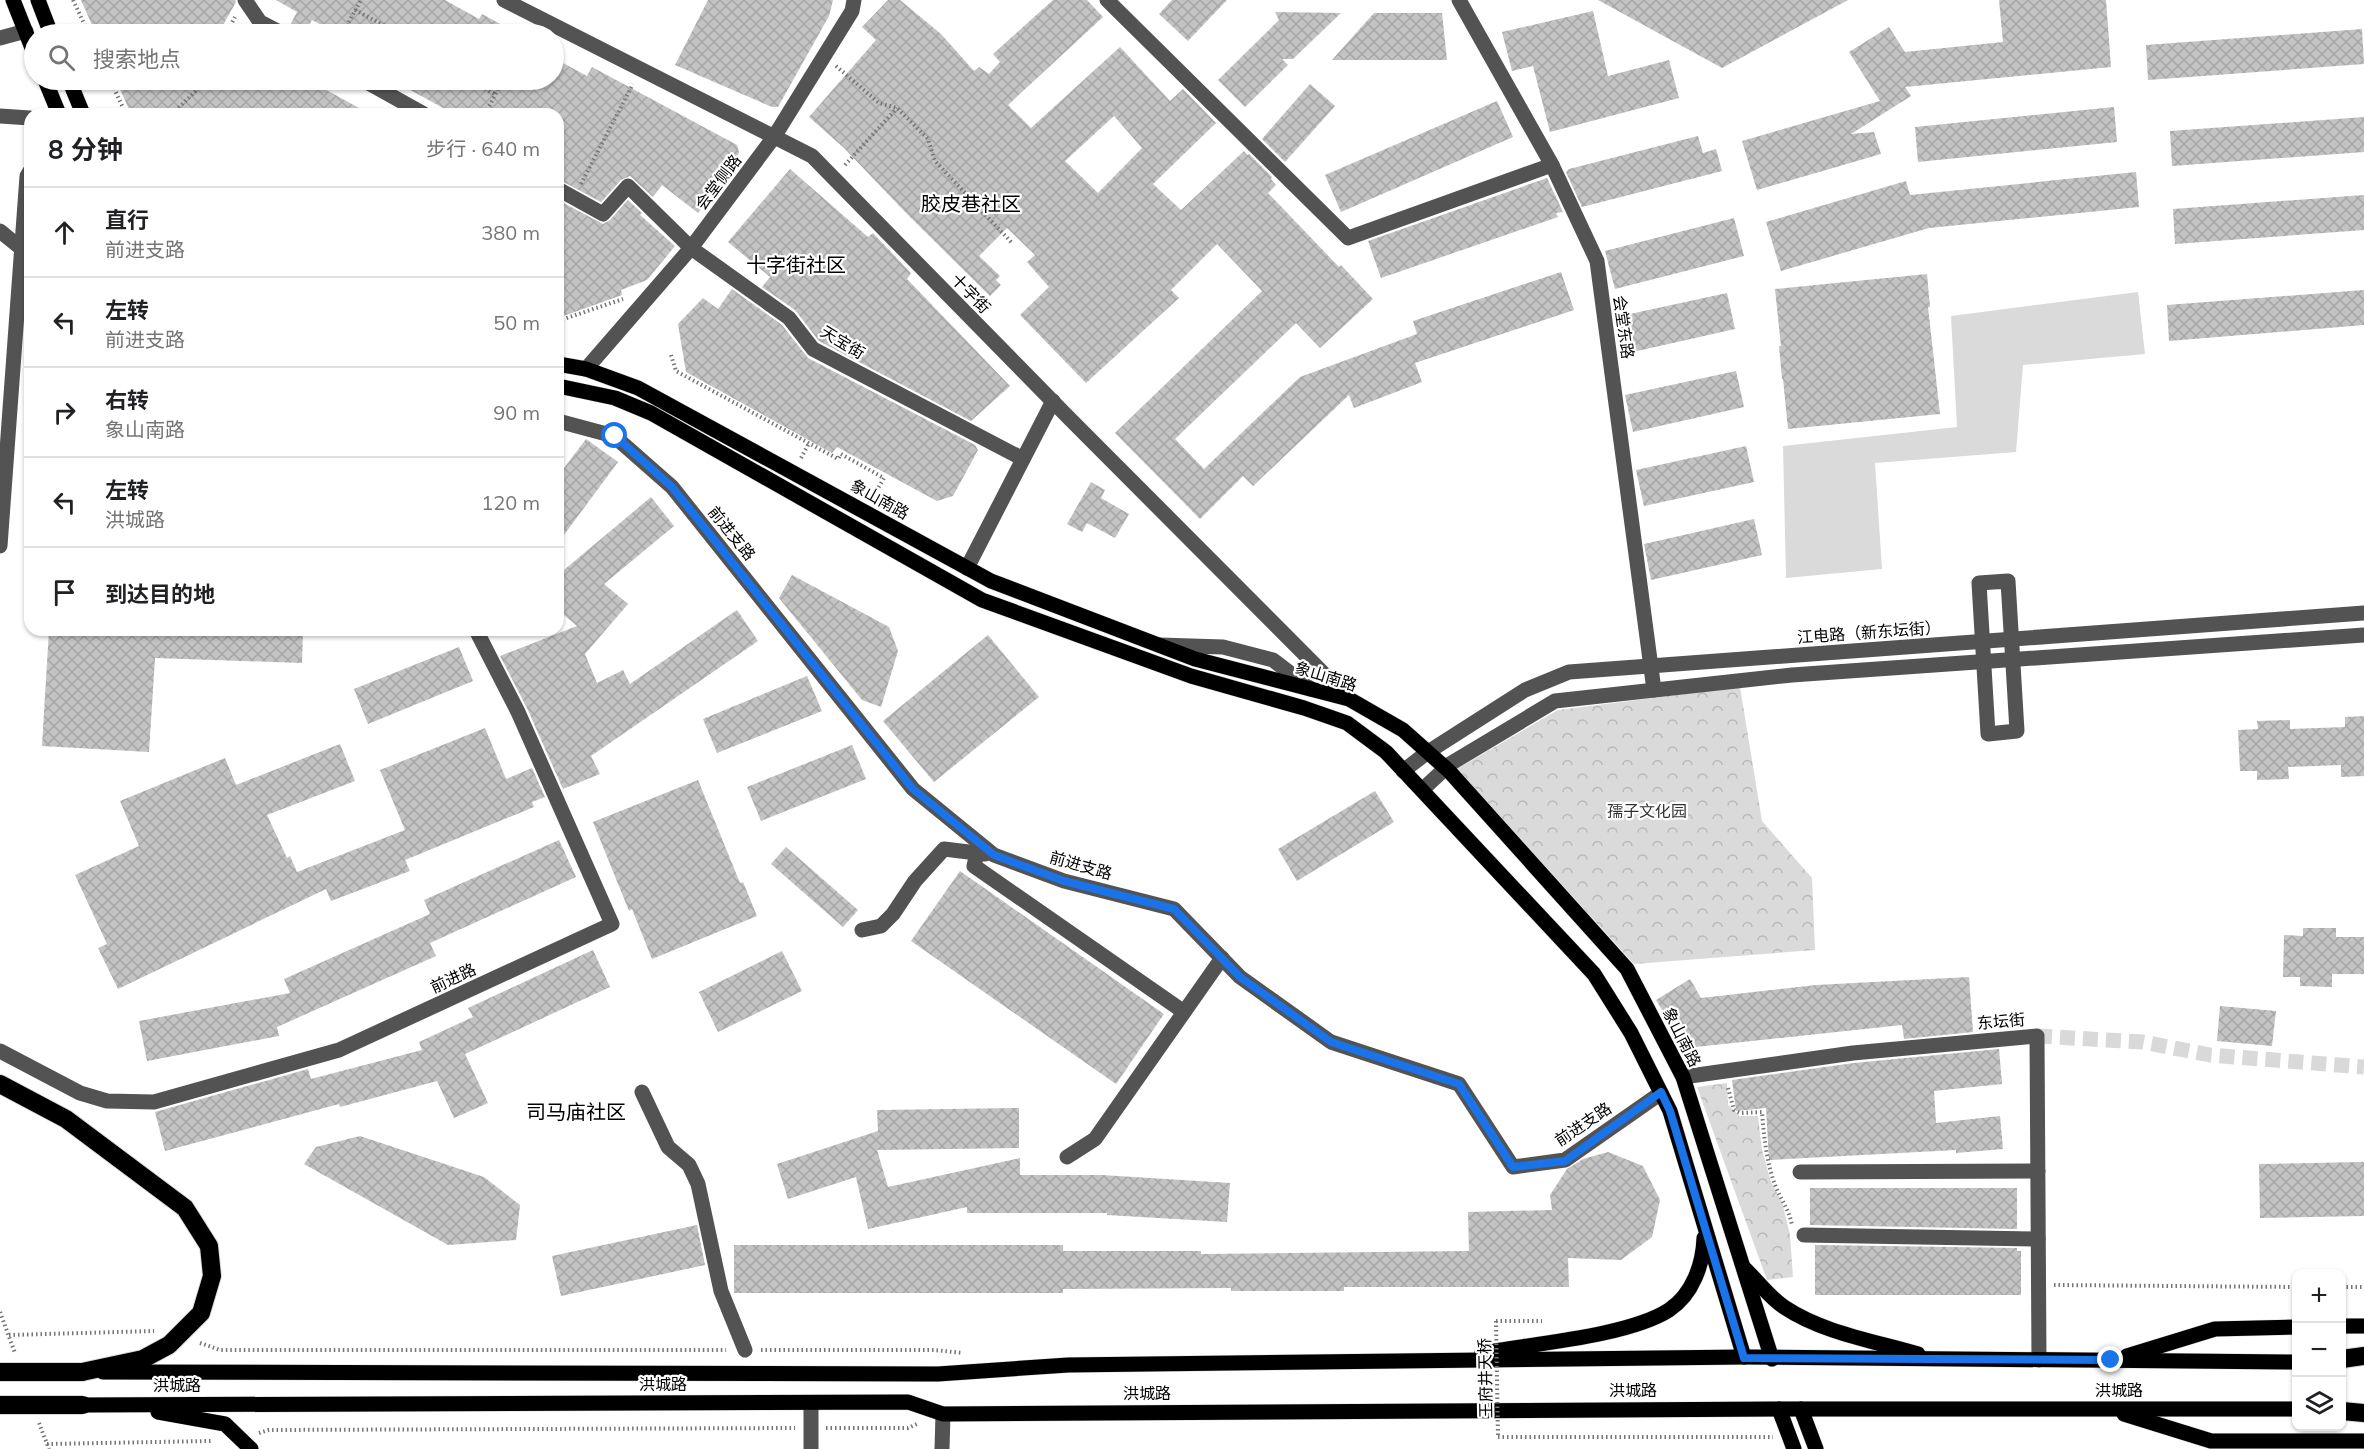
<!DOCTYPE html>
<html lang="zh">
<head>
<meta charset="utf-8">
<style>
	:root { --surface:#fff; --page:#f2f2f2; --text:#202124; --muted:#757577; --line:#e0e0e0 }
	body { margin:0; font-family:Mulish,"Noto Sans SC",sans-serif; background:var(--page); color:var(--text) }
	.controls { position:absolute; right:18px; bottom:18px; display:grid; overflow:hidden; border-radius:12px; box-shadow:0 2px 4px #0004 }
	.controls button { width:54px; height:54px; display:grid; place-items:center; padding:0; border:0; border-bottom:2px solid var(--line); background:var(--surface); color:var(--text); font:30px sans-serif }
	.stop { position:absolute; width:18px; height:18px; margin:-14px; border:4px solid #1a73e8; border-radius:50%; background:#fff }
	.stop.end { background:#1a73e8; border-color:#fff; box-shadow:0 2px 6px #0008 }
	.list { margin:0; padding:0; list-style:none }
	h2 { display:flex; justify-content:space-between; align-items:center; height:78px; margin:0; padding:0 24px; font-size:26px }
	h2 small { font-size:20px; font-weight:400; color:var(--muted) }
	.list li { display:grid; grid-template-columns:39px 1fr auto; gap:18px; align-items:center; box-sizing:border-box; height:90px; padding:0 24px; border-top:2px solid var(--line) }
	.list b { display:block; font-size:22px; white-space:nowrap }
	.list p { margin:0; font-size:20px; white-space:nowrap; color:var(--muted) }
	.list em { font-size:20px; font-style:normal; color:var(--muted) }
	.icon { flex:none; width:33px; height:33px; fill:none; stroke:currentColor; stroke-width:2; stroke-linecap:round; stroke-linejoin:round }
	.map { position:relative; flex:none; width:2364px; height:1449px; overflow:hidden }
	.search { position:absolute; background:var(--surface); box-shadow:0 2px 4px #0004; left:24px; top:24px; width:540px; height:66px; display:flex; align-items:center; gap:15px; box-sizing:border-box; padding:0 21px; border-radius:33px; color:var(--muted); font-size:22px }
	.panel { position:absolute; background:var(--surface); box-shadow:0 2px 4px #0004; left:24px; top:108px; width:540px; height:528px; border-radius:18px }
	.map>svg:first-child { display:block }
	.green { fill:#dadada }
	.park { fill:url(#park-crowns) }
	.building { fill:url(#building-cross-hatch); fill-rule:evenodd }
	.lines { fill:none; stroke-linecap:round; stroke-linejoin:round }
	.minor-tunnel { stroke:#d9d9d9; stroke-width:15; stroke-dasharray:15 8; stroke-linecap:butt }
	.major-casing { stroke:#dbdbdb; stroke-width:16 }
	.highway-casing { stroke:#dbdbdb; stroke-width:20 }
	.path { stroke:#757575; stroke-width:4; stroke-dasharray:1.5 3; stroke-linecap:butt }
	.minor { stroke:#535353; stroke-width:15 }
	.major { stroke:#000; stroke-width:15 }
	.highway { stroke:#000; stroke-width:18 }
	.highway-bridge-casing { stroke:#dbdbdb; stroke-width:20; stroke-linecap:butt }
	.path-bridge { stroke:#757575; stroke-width:4; stroke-dasharray:1.5 3; stroke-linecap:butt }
	.highway-bridge { stroke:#000; stroke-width:18 }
	.route { stroke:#1a73e8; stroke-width:8 }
	.labels { text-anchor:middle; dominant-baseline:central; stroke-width:4.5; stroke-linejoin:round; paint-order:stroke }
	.street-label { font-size:16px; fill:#000; stroke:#fff }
	.park-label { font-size:16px; fill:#313131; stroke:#fff }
	.quarter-label { font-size:20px; fill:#000; stroke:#fff }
</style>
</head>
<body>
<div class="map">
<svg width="2364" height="1449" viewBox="0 0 2364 1449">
	<defs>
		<pattern id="park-crowns" width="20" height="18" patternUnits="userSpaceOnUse" patternTransform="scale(1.5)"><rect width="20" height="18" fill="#dadada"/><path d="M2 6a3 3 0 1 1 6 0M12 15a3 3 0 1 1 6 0" fill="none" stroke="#b9b9b9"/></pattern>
		<pattern id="building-cross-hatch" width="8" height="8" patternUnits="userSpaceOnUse" patternTransform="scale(1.5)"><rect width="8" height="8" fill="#c3c3c3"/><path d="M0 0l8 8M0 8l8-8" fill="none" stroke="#a6a6a6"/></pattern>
	</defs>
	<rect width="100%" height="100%" fill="#fff"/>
	<path class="green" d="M2138 292 2145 354 2023 365 2016 452 1875 463 1882 569 1786 578 1783 446 1957 427 1951 316Z"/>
	<g class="park">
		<path d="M1740 687 1762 821 1812 878 1815 950 1634 964 1457 769 1558 710Z"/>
		<path d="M1727 1083 1728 1105 1740 1116H1758L1762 1150 1771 1182 1782 1202 1790 1235 1793 1277 1767 1280 1697 1087Z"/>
	</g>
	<g class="building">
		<path d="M81 0H235L236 2 218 34H96Z"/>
		<path d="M276 0H445L479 19 482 14 519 34H339L312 20 304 34H293L289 27 297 12Z"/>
		<path d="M708 0H833L829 16 778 107H772L675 65Z"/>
		<path d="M888 0H900L941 34 974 71 979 67 989 74 1000 62 993 54 1053 0H1087L1103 17 1008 105 1031 128 1120 47 1170 101 1183 89 1216 123 1153 184 1181 210 1244 151 1247 155 1249 154 1272 177 1271 179 1276 185 1268 193 1339 267 1341 265 1373 299 1320 348 1296 323 1175 439 1204 469 1300 377 1417 334 1413 321 1561 272 1574 310 1415 363 1422 382 1354 408 1349 395 1253 486 1243 476 1200 519 1115 433 1262 291 1217 244 1171 290 1179 298 1086 383 1020 315 1049 287 1027 262 1035 255 1007 228 979 256 1000 276 996 280 1001 285 990 296 908 215 844 148 809 117 876 40 862 27ZM1114 116 1142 148 1098 193 1065 161Z"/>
		<path d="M1172 0H1227L1188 41 1159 14Z"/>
		<path d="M1598 0H1848L1722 68Z"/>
		<path d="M1999 0H2106L2111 67 1905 87 1911 96 1851 134 1874 132 1881 154 1757 190 1742 141 1880 101 1849 52 1889 27 1905 52 2003 42Z"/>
		<path d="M1593 11 1608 76 1669 60 1679 98 1550 132 1533 66 1512 71 1502 32Z"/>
		<path d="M1275 12 1341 13 1293 59H1282L1288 65 1245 107 1218 80 1279 20Z"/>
		<path d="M1374 13H1442L1447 60H1332Z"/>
		<path d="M2362 29 2364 64 2148 80 2146 45Z"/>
		<path d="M554 58 587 76 592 67 737 145 739 152 735 165 698 213 662 185 653 197 630 176 621 180 601 202 558 179V114H454L392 80H554Z"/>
		<path d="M116 80H308L370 114H131Z"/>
		<path d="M1310 84 1335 106 1285 162 1262 139Z"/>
		<path d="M1497 101 1513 137 1341 212 1325 175Z"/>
		<path d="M2114 107 2117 142 1918 162 1915 127Z"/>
		<path d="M2364 117V152L2172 166 2170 131Z"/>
		<path d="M1698 136 1703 153 1716 149 1722 171 1582 207 1566 172 1569 169Z"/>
		<path d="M790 169 868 237 873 233 911 273 907 279 1010 386 971 421 819 341 795 310 762 287 770 277 728 242Z"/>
		<path d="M2136 172 2139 207 1929 228 1781 271 1766 222 1906 181 1910 195Z"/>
		<path d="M1547 178 1563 212 1556 213 1558 217 1381 278 1368 241Z"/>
		<path d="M2364 195V230L2175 244 2173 209Z"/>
		<path d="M558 200 603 224 610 220 628 200 642 213 640 215 675 246 647 280 621 290 622 295 558 318Z"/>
		<path d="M1734 218 1744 256 1615 289 1605 251Z"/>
		<path d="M1927 274 1930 307H1928L1940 414 1788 429 1783 379H1782L1779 346H1781L1775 289Z"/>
		<path d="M732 289 782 325 808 358 975 445 978 450 953 496 937 501 837 447 832 453 686 372 678 324 703 298 718 309Z"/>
		<path d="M2364 290V325L2169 341 2167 305Z"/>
		<path d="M1727 293 1735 329 1624 354 1616 317Z"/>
		<path d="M1736 371 1744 407 1633 432 1625 395Z"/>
		<path d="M586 439 618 462 558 543V476Z"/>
		<path d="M1746 446 1754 482 1644 506 1636 470Z"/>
		<path d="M1091 482 1105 490 1101 498 1129 514 1115 538 1087 523 1082 532 1067 524Z"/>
		<path d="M651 497 674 526 604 584 628 604 585 654 597 683 623 670 630 684 737 610 758 641 591 756 600 774 563 789 527 708 500 656 577 626 558 610V575Z"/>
		<path d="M1754 519 1762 555 1651 580 1644 544Z"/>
		<path d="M792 575 889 627 898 651 881 707 862 700 779 598Z"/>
		<path d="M49 630H303L302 663 155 658 149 752 42 746Z"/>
		<path d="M988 635 1039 697 934 782 883 721Z"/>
		<path d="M459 647 473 681 368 724 354 689Z"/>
		<path d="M807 676 822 711 717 753 703 719Z"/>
		<path d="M2364 716V776L2341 777V765L2288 767 2289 779 2257 780V771H2240L2238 730 2258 729 2257 721 2290 720V729L2345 727V717Z"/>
		<path d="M485 728 506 779 532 768 545 797 532 802 534 807 405 860 410 871 331 901 326 889 118 989 98 948 107 944 75 875 139 846 120 801 225 758 236 785 340 744 355 781 267 815 287 858 290 856 297 872 405 830 380 770Z"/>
		<path d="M852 745 866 779 761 821 747 787Z"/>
		<path d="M698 780 740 883 743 882 757 916 652 959 632 909 629 911 593 822Z"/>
		<path d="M1375 791 1394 822 1297 881 1278 849Z"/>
		<path d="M559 840 576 877 430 943 436 956 277 1027 279 1036 147 1061 139 1021 290 993 284 979 430 914 424 900Z"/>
		<path d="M786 847 858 910 843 927 771 864Z"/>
		<path d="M960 871 1164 1014 1116 1084 911 941Z"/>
		<path d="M2303 928H2336V937H2364V974H2332V987L2300 986V977H2283L2284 935 2303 936Z"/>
		<path d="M593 950 610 987 465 1054 488 1103 454 1118 437 1081 340 1107 339 1104 165 1151 155 1112 308 1069 311 1079 422 1050 419 1042 473 1017 468 1008Z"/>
		<path d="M782 951 802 991 718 1032 699 992Z"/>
		<path d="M1969 977 1973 1032 1904 1039 1902 1025 1686 1048 1656 1000 1690 979 1701 998 1816 985Z"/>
		<path d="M2220 1006 2276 1011 2272 1046 2217 1041Z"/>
		<path d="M1999 1049 2002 1084 1934 1091 1936 1123 2000 1116 2003 1149 1956 1153V1150L1769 1160 1766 1108 1736 1111 1732 1080 1854 1063Z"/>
		<path d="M1019 1108V1148L877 1150 888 1187 1020 1158V1175H1102L1230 1183 1227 1222 1107 1215V1213H967V1207L868 1229 856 1177 788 1199 777 1164 878 1131 877 1110Z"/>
		<path d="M360 1136 484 1177 520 1205 516 1240 448 1245 304 1164 316 1147Z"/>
		<path d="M1608 1152 1643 1166 1660 1200 1652 1237 1621 1260 1568 1258 1569 1287H1344V1291H1231V1288L1063 1289V1293H734V1245H1063V1251H1201V1254L1469 1251 1468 1212 1552 1210 1550 1195 1567 1169 1583 1159Z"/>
		<path d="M2364 1162V1216L2260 1218 2259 1164Z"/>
		<path d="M1810 1188H2017V1229L1810 1225Z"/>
		<path d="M697 1225 705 1265 561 1296 552 1256Z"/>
		<path d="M1815 1245 2017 1248V1251H2021V1295H1815Z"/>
	</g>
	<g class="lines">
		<path class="minor-tunnel" d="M2037 1036 2143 1042 2210 1055 2364 1067"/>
		<defs>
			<g id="major">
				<path d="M13 0 34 53"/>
				<path d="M38 0 51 34"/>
				<path d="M45 80 59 114"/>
				<path d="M69 80 83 114"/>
				<path d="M558 364 586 369 638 388 991 581 1195 659 1349 699 1403 730 1449 771 1627 969 1683 1077 1772 1359"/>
				<path d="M558 386 615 398 651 413 982 600 1191 676 1304 708 1347 723 1386 752 1594 974 1631 1033 1670 1111 1744 1357"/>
				<path d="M1744 1268C1757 1280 1769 1297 1784 1307 1823 1333 1874 1341 1918 1354"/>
				<path d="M2342 1326H2364"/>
				<path d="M1482 1353C1531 1344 1629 1336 1669 1310 1693 1294 1703 1264 1704 1238"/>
				<path d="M2127 1356 2215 1329 2296 1327"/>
				<path d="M103 1372 938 1374 1068 1365 1744 1357 2296 1362"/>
				<path d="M83 1405 908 1402 943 1414 1779 1409H2296"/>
				<path d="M1779 1409 1794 1449"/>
				<path d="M1801 1409 1816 1449"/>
				<path d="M158 1412 225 1424 251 1449"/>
				<path d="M2124 1414 2211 1441H2364"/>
			</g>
			<g id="highway">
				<path d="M0 1084 66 1119 185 1208 209 1246 212 1276 201 1313 169 1345 143 1359 82 1372"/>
				<path d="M2342 1359 2364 1356"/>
				<path d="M2342 1411 2364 1413"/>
			</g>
		</defs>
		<use href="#major" class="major-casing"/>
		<use href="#highway" class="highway-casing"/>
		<g class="path">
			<path d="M73 0 89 34"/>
			<path d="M355 10 400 34"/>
			<path d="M226 34 235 17"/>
			<path d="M342 34 361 0"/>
			<path d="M836 66 879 103 897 108 928 139 935 161 1012 243"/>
			<path d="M110 80 126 114"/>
			<path d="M469 80 495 94"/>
			<path d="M172 114 197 90 203 80"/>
			<path d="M485 114 503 80"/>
			<path d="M845 165 897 108"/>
			<path d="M581 184 633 84"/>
			<path d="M558 321 623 299"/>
			<path d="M671 355 676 371 838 459 841 454 884 478 877 490"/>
			<path d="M801 458 809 443"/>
			<path d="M1728 1088 1734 1110 1740 1113 1762 1112C1764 1136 1766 1159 1774 1182 1779 1197 1789 1209 1792 1225"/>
			<path d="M2054 1285 2296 1287"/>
			<path d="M2342 1287H2364"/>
			<path d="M0 1312 15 1353"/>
			<path d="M1496 1321H1542"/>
			<path d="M9 1335 154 1331"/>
			<path d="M200 1343 220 1350H726"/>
			<path d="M761 1350H934L963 1353"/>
			<path d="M39 1423 49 1449"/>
			<path d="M826 1428H908L917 1424"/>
			<path d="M259 1433 269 1430 795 1428"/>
			<path d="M1498 1437H1773"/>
			<path d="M47 1444 211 1441"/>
		</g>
		<g class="minor">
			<path d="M245 0 260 22 283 34"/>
			<path d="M504 0 812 156 1068 417 1349 699"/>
			<path d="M1107 0 1348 238 1552 165"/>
			<path d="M1459 0 1552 165 1597 261 1654 690"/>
			<path d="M0 38 26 31"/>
			<path d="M363 80 424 114"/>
			<path d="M0 116 30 118"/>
			<path d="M558 189 603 214 628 186 691 248 789 318 813 349 1023 459"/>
			<path d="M0 231 27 253"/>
			<path d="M586 369 691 248 774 137 852 11 854 0"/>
			<path d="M558 421 614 436 672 487 913 789 994 855 1064 881 1174 909 1240 977 1331 1042 1459 1084 1513 1167 1565 1160 1661 1093"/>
			<path d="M0 546 27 176 30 171"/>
			<path d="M967 568 1053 401"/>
			<path d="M2008 581 2017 731 1988 734 1979 583Z"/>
			<path d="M1160 645 1223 647 1273 660 1311 689"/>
			<path d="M1403 771 1428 752 1525 690 1569 672 2364 613"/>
			<path d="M1422 790 1450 764 1555 701 1792 675 2364 635"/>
			<path d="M977 853 974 866 1184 1012"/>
			<path d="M862 930 881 926 893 914 915 881 944 849 985 854"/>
			<path d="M0 1051 80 1093 107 1101 154 1102 339 1050 612 924 518 712 476 630"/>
			<path d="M1683 1077 1853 1053 2037 1036 2039 1360"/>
			<path d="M642 1092 668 1147 689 1165 698 1184 721 1291 745 1350"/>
			<path d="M1067 1157 1095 1139 1222 958"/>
			<path d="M1800 1172 2038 1171"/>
			<path d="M1804 1235 2038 1239"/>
			<path d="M811 1449V1403"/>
			<path d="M942 1449 943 1414"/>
		</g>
		<use href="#major" class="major"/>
		<use href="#highway" class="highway"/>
		<defs>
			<g id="highway-bridge">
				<path d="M0 1372H82"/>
				<path d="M0 1405H83"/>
			</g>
		</defs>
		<use href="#highway-bridge" class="highway-bridge-casing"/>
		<path class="path-bridge" d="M1496 1321 1498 1437"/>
		<use href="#highway-bridge" class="highway-bridge"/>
	</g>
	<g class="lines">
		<path class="route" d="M615 436 672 487 913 789 994 855 1064 881 1174 909 1240 977 1331 1042 1459 1084 1513 1167 1565 1161 1661 1092 1670 1111 1744 1358 2111 1360"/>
	</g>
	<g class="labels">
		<g class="street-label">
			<text transform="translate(718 182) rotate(-53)">会堂侧路</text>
			<text transform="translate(971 293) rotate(46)">十字街</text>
			<text transform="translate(1624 327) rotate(82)">会堂东路</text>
			<text transform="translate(843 342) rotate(31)">天宝街</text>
			<text transform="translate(880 499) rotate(29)">象山南路</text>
			<text transform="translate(732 533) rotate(51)">前进支路</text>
			<text transform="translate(1869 632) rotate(-4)">江电路（新东坛街）</text>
			<text transform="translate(1326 676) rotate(17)">象山南路</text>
			<text transform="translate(1081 865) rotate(16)">前进支路</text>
			<text transform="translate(453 978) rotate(-25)">前进路</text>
			<text transform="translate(2001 1021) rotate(-5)">东坛街</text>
			<text transform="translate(1682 1037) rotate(63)">象山南路</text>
			<text transform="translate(1583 1124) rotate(-34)">前进支路</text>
			<text transform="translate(1485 1378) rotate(-91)">王府井天桥</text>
			<text x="663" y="1384">洪城路</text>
			<text x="177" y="1385">洪城路</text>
			<text x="1633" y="1390">洪城路</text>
			<text x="2119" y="1390">洪城路</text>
			<text x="1147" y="1393">洪城路</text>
		</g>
		<g class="park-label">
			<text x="1647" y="811">孺子文化园</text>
		</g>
		<g class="quarter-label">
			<text x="971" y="203">胶皮巷社区</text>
			<text x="796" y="264">十字街社区</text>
			<text x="576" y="1111">司马庙社区</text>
		</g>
	</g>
</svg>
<div class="controls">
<button>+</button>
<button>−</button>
<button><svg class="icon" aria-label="layers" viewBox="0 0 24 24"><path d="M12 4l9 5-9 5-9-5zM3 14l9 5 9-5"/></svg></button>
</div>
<div class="stop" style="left:615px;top:436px"></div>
<div class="stop end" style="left:2111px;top:1360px"></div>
<div class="search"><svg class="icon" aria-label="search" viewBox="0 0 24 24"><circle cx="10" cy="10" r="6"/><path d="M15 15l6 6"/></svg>搜索地点</div>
<section class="panel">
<h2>8 分钟<small>步行 · 640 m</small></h2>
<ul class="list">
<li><svg class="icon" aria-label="ahead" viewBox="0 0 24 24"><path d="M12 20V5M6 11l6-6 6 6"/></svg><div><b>直行</b><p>前进支路</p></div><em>380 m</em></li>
<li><svg class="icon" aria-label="left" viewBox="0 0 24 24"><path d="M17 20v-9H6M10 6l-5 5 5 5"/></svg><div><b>左转</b><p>前进支路</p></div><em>50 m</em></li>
<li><svg class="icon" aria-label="right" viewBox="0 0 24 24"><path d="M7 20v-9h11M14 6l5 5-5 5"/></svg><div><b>右转</b><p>象山南路</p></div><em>90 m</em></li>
<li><svg class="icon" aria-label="left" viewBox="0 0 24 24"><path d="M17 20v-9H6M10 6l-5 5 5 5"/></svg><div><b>左转</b><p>洪城路</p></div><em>120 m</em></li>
<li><svg class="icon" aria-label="arrive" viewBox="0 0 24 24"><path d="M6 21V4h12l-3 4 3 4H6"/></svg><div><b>到达目的地</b></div></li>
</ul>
</section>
</div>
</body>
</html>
